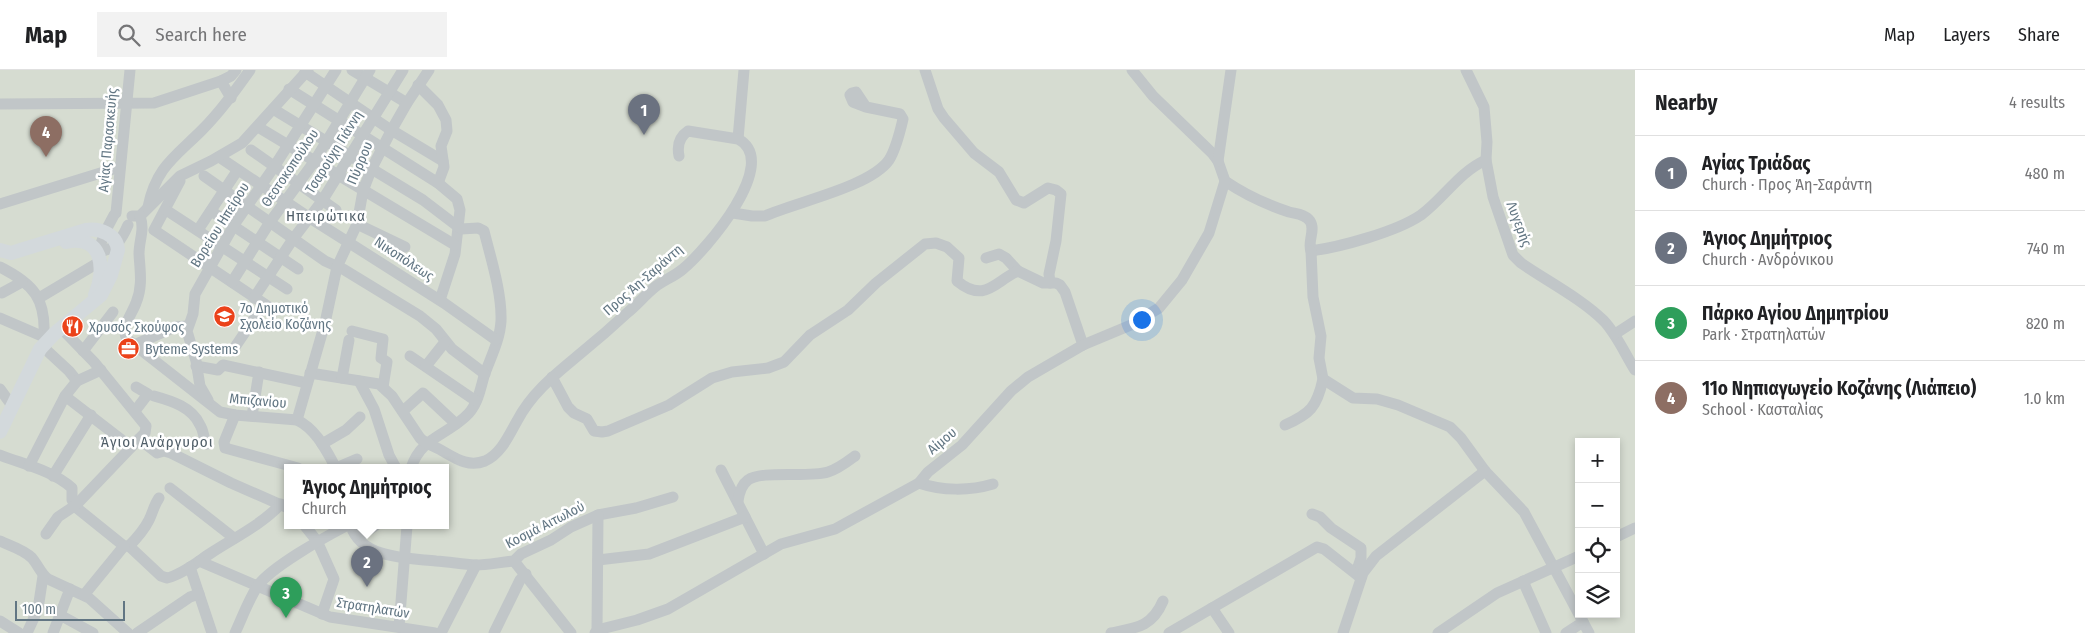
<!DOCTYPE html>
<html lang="en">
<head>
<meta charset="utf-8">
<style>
	:root { --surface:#fff; --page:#f2f2f2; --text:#202124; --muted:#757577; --line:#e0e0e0; --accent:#2563eb }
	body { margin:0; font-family:"Fira Sans Condensed",sans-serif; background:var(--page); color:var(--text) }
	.controls { position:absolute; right:15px; bottom:15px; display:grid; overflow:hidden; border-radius:0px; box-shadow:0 2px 8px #0003 }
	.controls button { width:45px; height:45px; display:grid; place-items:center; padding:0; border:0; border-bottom:1px solid var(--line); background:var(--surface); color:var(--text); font:25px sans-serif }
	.scale { position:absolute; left:15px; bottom:12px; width:110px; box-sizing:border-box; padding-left:5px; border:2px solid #627683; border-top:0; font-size:14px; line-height:18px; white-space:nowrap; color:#627683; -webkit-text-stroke:4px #fff; paint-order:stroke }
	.you { position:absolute; left:1141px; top:249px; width:18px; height:18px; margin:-12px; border:4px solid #fff; border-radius:50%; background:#1a73e8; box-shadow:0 0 0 8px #1a73e833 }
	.badge { display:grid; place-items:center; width:32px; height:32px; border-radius:50%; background:var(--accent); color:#fff; font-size:16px; font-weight:700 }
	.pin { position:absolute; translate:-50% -41px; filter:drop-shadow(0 1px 2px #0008) }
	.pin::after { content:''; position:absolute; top:26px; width:18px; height:15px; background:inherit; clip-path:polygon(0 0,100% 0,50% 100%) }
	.popup { position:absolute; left:284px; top:394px; width:165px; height:65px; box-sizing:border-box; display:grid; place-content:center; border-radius:0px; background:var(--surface); filter:drop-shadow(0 1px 4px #0005); font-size:16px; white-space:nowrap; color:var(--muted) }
	.popup b { font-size:19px; color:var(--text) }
	.popup::after { content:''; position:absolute; left:50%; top:100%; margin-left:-10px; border:10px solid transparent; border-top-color:var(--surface) }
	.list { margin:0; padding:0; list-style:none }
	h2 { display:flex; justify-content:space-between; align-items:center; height:65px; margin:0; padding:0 20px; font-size:21px }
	h2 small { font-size:16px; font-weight:400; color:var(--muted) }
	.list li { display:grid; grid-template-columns:32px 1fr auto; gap:15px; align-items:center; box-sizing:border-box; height:75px; padding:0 20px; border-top:1px solid var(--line) }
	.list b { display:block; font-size:19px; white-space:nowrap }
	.list p { margin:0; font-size:16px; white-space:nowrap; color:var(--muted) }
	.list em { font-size:16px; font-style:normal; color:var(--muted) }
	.icon { flex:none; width:28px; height:28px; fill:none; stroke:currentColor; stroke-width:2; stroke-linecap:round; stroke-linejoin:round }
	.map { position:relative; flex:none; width:1635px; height:563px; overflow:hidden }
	header { display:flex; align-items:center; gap:30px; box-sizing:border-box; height:70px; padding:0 25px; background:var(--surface); border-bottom:1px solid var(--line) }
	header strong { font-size:24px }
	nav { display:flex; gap:28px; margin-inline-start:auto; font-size:18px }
	.search { width:350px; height:45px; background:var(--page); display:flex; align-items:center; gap:12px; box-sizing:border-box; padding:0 18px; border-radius:0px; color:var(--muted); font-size:19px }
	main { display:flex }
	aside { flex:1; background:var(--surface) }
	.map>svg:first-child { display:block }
	.park { fill:#d6dcd1; fill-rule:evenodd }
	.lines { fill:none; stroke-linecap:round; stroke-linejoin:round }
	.minor { stroke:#c1c6c8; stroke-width:11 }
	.major { stroke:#d3d9dc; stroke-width:14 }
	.labels { text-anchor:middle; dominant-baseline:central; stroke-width:5; stroke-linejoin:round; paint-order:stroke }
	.street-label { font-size:14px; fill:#627683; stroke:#fff }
	.poi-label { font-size:14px; fill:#627683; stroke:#fff; text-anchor:start }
	.neighbourhood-label { font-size:15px; letter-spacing:1px; fill:#505e68; stroke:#fff }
</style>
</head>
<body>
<header>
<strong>Map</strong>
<div class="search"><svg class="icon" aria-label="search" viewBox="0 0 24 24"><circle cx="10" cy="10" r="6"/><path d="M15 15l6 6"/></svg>Search here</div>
<nav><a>Map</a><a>Layers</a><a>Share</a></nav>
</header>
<main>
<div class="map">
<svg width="1635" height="563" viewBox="0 0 1635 563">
	<rect width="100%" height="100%" fill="#f5f5f0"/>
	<path class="park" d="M0 0H1635V563H0ZM1579 372H1616V544H1579ZM288 398H446V456H288Z"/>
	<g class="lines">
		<g class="minor">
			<path d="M352 0 407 33"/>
			<path d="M925 0 938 39 944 48 974 83 999 102 1016 130 1024 133 1048 118 1056 120 1061 124 1056 171 1049 204 1050 213"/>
			<path d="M1132 0 1153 26 1212 83 1218 91 1225 111C1244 124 1268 135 1289 142 1296 144 1305 144 1310 151 1316 160 1307 172 1311 181 1340 177 1396 162 1421 145 1444 128 1459 102 1486 90"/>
			<path d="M1466 0 1484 37 1487 72 1486 90 1493 127 1513 185 1521 193C1547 211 1582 229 1604 251 1617 265 1625 284 1635 300"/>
			<path d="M305 2 388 58 443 91"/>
			<path d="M221 11 231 6 236 0"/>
			<path d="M418 15 438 35 446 50 447 61 441 76 444 97 438 113"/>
			<path d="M289 19 438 113 457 129 460 140 455 184 440 230"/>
			<path d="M0 34 154 33 221 11 231 28"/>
			<path d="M273 39 423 130 461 159 478 158 484 161C491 189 502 223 501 251 500 270 490 289 484 306 480 321 477 337 465 347 443 367 421 368 411 398"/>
			<path d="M258 57 455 175"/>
			<path d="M738 69 744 0"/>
			<path d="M251 80 336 140"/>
			<path d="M219 87 310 148 444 233 496 270"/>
			<path d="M1218 91 1231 0"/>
			<path d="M204 106 325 191 343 199 420 246 436 259 452 279 485 304"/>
			<path d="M180 111 154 160 275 241"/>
			<path d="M0 134 120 97"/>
			<path d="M148 137C156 97 175 87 202 60 220 42 235 21 250 0"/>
			<path d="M166 140 287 219"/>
			<path d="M211 141 298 199"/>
			<path d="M116 143 130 0"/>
			<path d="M733 143 752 146H765C796 132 870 117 889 90 896 79 900 62 903 49L900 44 866 37 856 22 852 23 850 25 853 32 866 37"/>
			<path d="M114 145 105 162 98 182C116 179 121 171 128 155"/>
			<path d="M132 146H140L180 106 211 91 242 73 308 0"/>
			<path d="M140 146C145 160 139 170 139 184 140 201 143 216 136 233 132 244 120 258 127 269L220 342 235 345 297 350C316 359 326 380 336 398"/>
			<path d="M357 154 405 177"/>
			<path d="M198 160 237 101"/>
			<path d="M1311 181 1313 227 1321 266 1319 288 1323 309 1353 328 1377 329 1398 335 1450 357 1461 368 1485 401 1524 442 1589 563"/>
			<path d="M986 188 999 184 1006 188 1018 201"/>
			<path d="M0 197C34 214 46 229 44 267L47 270"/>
			<path d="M232 212 270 152 314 92 370 0"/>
			<path d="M2 223 22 212"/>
			<path d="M39 228 101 191"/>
			<path d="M254 228 293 169 322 131 403 0"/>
			<path d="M0 248 44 267"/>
			<path d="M352 261 383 269 381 288 387 292 383 317"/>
			<path d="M1615 264 1635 251"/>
			<path d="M134 275 175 257 187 256"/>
			<path d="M42 276 69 301 77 311"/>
			<path d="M235 277 264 234"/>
			<path d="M83 281 113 242"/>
			<path d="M410 286 476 331"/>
			<path d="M196 296 218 300 223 295 307 313"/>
			<path d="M426 296 445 272"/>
			<path d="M310 303 379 314 392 326 420 368C426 374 432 375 439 379 454 387 467 398 485 391 501 384 509 365 517 351 532 322 557 303 581 283 597 270 612 257 627 243 637 235 645 225 655 217 664 210 675 206 683 199 706 180 782 92 738 69L688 61C679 67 677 76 679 86"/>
			<path d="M552 307 568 337 574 343 587 349 594 361 602 362 608 361 669 335 712 308 732 302 768 298 784 292 810 265 848 240 876 213 925 174 936 173 947 177 959 188 957 211C985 234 995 211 1018 201L1043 213H1056L1060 215 1065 222 1083 275"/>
			<path d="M342 308 349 270"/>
			<path d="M359 311 374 339 389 385 396 398"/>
			<path d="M0 319 13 337"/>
			<path d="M65 326 131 377"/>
			<path d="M154 326C172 331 192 337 200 355 204 361 203 368 207 374"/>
			<path d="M208 330 200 316 196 291 187 261 193 244 195 224 234 155 274 97 336 0"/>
			<path d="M135 341 148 324 136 317"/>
			<path d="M403 341 423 323 456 354"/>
			<path d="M235 345 224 372 225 378 298 398"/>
			<path d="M252 346 259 302"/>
			<path d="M297 350 325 253 337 197 357 154 363 121 371 100 391 61 407 33 429 0"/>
			<path d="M1285 355C1310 344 1317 337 1323 309"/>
			<path d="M139 369 157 383 164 381 171 383 231 413 288 438"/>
			<path d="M322 374 346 360 360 347"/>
			<path d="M0 385C23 394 54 401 72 418V430L78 439 124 476H129L161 506 167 508C183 504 197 492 211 483 234 468 261 455 281 434"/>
			<path d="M29 396 65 326 77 311 101 300"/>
			<path d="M336 398 357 389"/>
			<path d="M721 400 764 484"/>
			<path d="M53 406 91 345"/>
			<path d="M919 413C942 421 970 421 993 414"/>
			<path d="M170 418 234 468"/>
			<path d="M738 431C739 424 741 415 748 410 761 400 808 408 828 402 838 399 847 392 855 386"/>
			<path d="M1312 444 1320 447 1331 458 1361 478V488L1356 503"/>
			<path d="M305 456 317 471 334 509 322 544"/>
			<path d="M351 456C361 489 409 488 436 491 449 492 462 494 475 495 488 495 501 492 514 491L521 484 551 470 571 457 598 445 636 438 673 427"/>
			<path d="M46 464 58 447 76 435 139 369 145 363 146 356 94 292 61 258"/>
			<path d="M358 467 375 456"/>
			<path d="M1616 467 1635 458"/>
			<path d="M0 471C10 476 23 479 32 488 38 495 41 504 48 509L89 528 128 563"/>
			<path d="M129 476C137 468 144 460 149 450 153 442 154 435 159 428"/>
			<path d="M598 490 649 484 745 447"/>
			<path d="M199 491 330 547 435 563"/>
			<path d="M514 491 571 563"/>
			<path d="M190 497 212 563"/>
			<path d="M1523 511 1546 563"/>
			<path d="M84 525 124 476"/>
			<path d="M1212 538 1229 563"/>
			<path d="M60 545 93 563"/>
			<path d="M0 551 19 563"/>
			<path d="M399 557 407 456"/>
			<path d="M597 560 637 550 668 539 781 474 835 459 919 413 928 402 962 375 1011 321 1028 307 1083 275 1131 255 1159 238 1182 210 1209 163 1225 111"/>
			<path d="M27 563 38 539 43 506"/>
			<path d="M53 563 70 519"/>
			<path d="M137 563 190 527 199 524"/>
			<path d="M235 563C242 548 248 531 257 517 269 498 325 467 346 456"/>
			<path d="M441 563 476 495"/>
			<path d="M494 563 520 510 526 504"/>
			<path d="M595 563 597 560 598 445"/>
			<path d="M1111 563C1136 558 1152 557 1163 531"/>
			<path d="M1169 563 1317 477 1324 479 1361 508"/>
			<path d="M1343 563 1363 503 1376 486 1485 401"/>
			<path d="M1438 563 1497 523 1579 486"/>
			<path d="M1566 563 1583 552"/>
		</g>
		<g class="major">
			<path d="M66 172C103 164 106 199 95 225"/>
			<path d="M0 180 11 183 86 160C99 158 117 164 118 180L111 205 101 225 54 264 40 279 0 362"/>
		</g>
	</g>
	<defs>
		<symbol id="school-disc" viewBox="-11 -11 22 22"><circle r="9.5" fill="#eb421a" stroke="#fff"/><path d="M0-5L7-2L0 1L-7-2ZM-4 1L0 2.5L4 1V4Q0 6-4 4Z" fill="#fff"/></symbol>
		<symbol id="restaurant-disc" viewBox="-11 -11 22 22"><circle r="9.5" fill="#eb421a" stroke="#fff"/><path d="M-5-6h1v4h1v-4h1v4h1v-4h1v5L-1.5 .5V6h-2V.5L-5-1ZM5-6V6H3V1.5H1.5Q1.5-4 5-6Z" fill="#fff"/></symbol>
		<symbol id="office-disc" viewBox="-11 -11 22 22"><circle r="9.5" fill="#eb421a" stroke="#fff"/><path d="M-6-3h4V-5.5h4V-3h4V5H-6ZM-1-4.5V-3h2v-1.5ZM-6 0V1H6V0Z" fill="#fff"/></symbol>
	</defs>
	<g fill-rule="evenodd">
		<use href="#school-disc" x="212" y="234" width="25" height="25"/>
		<use href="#restaurant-disc" x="60" y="244" width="25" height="25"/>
		<use href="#office-disc" x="116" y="266" width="25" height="25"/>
	</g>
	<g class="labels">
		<g class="street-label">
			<text transform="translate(108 70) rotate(-85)">Αγίας Παρασκευής</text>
			<text transform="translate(334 82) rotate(-58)">Τσαρούχη Γιάννη</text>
			<text transform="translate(360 93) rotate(-67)">Πύρρου</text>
			<text transform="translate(290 98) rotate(-56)">Θεοτοκοπούλου</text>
			<text transform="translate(1519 154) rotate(69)">Λυγερής</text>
			<text transform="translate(220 155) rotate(-58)">Βορείου Ηπείρου</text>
			<text transform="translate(404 189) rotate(33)">Νικοπόλεως</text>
			<text transform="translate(643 210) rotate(-41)">Προς Άη-Σαράντη</text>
			<text transform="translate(258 331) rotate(5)">Μπιζανίου</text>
			<text transform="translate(942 371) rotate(-40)">Αίμου</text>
			<text transform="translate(545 455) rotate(-27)">Κοσμά Αιτωλού</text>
			<text transform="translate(373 538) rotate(9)">Στρατηλατών</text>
		</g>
		<g class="poi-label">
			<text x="240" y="238">7ο Δημοτικό<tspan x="240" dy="16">Σχολείο Κοζάνης</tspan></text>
			<text x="89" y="257">Χρυσός Σκούφος</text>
			<text x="145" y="279">Byteme Systems</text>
		</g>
		<g class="neighbourhood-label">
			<text x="326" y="146">Ηπειρώτικα</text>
			<text x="157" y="372">Άγιοι Ανάργυροι</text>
		</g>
	</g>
</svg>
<div class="controls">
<button>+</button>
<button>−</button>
<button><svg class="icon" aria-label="locate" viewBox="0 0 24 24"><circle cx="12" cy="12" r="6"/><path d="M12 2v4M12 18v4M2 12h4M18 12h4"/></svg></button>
<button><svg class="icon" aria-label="layers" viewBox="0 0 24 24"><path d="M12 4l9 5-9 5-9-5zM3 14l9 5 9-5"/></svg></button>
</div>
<div class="scale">100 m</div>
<div class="you"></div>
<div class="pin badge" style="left:644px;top:65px;background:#6b7280">1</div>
<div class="pin badge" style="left:367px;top:517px;background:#6b7280">2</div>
<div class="popup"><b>Άγιος Δημήτριος</b>Church</div>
<div class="pin badge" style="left:286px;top:548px;background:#2e9e5b">3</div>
<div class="pin badge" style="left:46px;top:87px;background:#8d6e63">4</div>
</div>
<aside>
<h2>Nearby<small>4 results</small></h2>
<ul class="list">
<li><span class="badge" style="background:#6b7280">1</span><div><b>Αγίας Τριάδας</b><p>Church · Προς Άη-Σαράντη</p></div><em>480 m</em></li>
<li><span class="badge" style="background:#6b7280">2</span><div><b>Άγιος Δημήτριος</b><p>Church · Ανδρόνικου</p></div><em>740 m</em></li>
<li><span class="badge" style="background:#2e9e5b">3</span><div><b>Πάρκο Αγίου Δημητρίου</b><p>Park · Στρατηλατών</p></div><em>820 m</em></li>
<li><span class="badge" style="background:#8d6e63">4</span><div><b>11o Νηπιαγωγείο Κοζάνης (Λιάπειο)</b><p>School · Κασταλίας</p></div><em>1.0 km</em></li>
</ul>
</aside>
</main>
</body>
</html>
